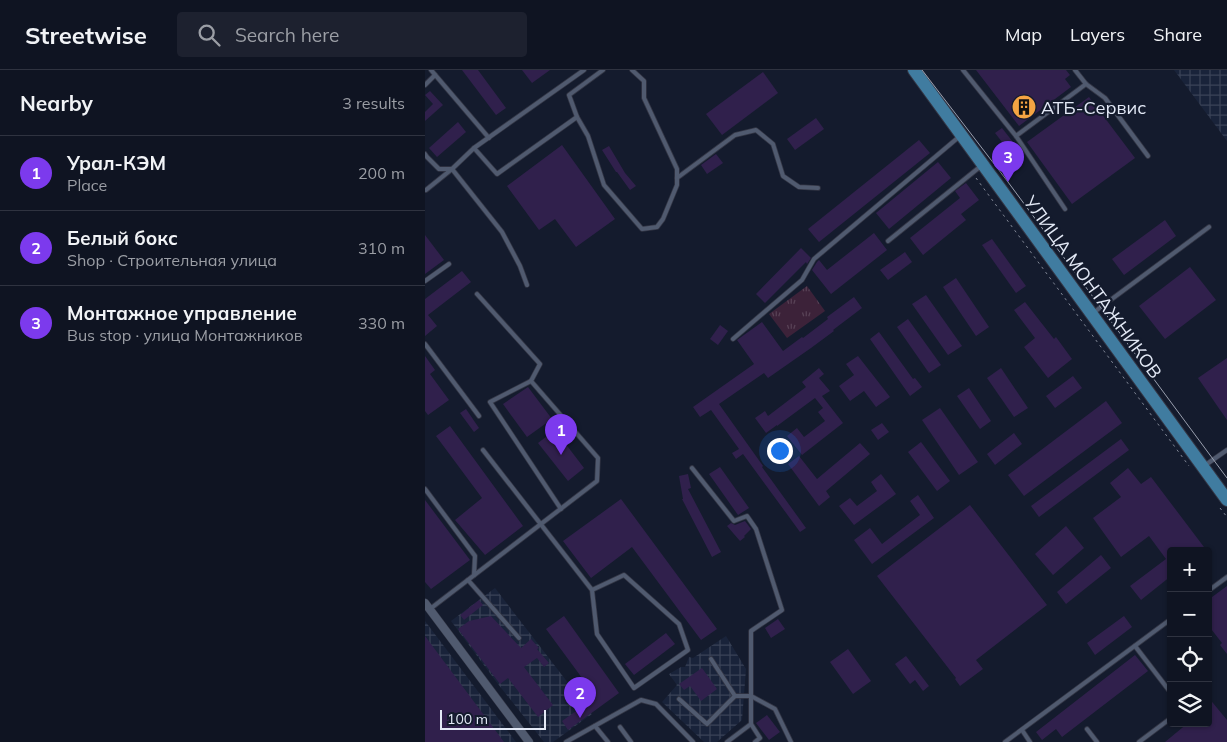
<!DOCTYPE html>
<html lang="en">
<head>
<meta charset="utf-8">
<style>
	:root { --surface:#0f1422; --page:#1d212f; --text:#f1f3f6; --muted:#9b9ea5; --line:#2f3340; --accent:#7c3aed }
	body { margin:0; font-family:Mulish,sans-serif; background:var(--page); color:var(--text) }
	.controls { position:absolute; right:15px; bottom:15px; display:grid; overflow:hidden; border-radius:5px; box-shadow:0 1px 4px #0004 }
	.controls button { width:45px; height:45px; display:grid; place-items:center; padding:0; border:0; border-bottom:1px solid var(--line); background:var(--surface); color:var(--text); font:25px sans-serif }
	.scale { position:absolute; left:15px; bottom:12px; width:106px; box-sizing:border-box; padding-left:5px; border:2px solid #e3e9f6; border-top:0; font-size:14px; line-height:18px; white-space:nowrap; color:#e3e9f6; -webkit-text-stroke:4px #141b2d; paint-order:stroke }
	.you { position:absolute; left:354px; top:380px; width:18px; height:18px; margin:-12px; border:4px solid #fff; border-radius:50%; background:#1a73e8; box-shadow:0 0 0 8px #1a73e833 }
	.badge { display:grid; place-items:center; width:32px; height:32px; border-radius:50%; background:var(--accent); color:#fff; font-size:16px; font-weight:700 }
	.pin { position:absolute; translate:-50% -41px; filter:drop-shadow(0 1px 2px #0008) }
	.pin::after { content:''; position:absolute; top:26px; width:18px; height:15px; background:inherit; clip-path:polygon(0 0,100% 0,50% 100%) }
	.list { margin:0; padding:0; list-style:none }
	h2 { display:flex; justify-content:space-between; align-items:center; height:65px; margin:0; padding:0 20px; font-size:21px }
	h2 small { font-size:16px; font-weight:400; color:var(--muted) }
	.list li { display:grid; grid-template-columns:32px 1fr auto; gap:15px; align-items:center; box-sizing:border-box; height:75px; padding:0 20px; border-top:1px solid var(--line) }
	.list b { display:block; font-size:19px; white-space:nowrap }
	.list p { margin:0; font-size:16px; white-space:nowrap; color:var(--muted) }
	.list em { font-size:16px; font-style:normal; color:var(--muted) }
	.icon { flex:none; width:28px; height:28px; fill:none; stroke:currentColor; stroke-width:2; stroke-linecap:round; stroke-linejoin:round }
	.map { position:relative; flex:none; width:802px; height:672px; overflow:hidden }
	header { display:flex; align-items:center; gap:30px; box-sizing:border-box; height:70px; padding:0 25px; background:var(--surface); border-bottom:1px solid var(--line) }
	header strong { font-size:24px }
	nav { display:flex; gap:28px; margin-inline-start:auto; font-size:18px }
	.search { width:350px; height:45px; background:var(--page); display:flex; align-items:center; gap:12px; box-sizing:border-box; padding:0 18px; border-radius:5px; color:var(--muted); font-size:19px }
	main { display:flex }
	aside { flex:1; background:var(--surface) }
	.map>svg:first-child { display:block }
	.industrial { fill:url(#industrial-grid) }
	.park { fill:url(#park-tufts) }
	.building { fill:#30204c }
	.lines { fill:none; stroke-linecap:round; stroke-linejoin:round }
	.lane-casing { stroke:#343746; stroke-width:5.5 }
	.street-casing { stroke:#343746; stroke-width:9 }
	.primary-casing { stroke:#343746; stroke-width:14 }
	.path { stroke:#808695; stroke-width:1; stroke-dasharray:2.5 4; stroke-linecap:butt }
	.lane { stroke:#505a6f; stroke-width:4 }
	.street { stroke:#505a6f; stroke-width:8 }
	.primary { stroke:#407ca0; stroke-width:12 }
	.tram { stroke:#999fae; stroke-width:1 }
	.labels { text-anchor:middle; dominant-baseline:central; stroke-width:4.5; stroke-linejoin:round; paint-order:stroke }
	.poi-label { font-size:18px; fill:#e3e9f6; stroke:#141b2d; text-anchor:start }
	.street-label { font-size:18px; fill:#e3e9f6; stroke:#141b2d }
</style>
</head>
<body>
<header>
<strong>Streetwise</strong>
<div class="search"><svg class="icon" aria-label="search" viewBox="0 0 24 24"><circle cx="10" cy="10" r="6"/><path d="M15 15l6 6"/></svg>Search here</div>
<nav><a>Map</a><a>Layers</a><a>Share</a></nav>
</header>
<main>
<aside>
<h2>Nearby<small>3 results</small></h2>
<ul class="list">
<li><span class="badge">1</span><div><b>Урал-КЭМ</b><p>Place</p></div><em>200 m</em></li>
<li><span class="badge">2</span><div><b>Белый бокс</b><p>Shop · Строительная улица</p></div><em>310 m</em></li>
<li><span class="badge">3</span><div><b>Монтажное управление</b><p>Bus stop · улица Монтажников</p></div><em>330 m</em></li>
</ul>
</aside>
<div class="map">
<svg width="802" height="672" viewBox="0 0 802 672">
	<defs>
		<pattern id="industrial-grid" width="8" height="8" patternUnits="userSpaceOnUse" patternTransform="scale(1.25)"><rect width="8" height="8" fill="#19233a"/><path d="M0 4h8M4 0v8" fill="none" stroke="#3a4357"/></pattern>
		<pattern id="park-tufts" width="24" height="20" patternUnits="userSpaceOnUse" patternTransform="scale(1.25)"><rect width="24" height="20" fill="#3c2239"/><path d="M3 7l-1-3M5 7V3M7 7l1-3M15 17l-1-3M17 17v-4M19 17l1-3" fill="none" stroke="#584256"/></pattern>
	</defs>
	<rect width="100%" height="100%" fill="#141b2d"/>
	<g class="industrial">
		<path d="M749 0H802V71Z"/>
		<path d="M70 518 167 644 128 672H119L73 614 26 551Z"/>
		<path d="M0 551 91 672H0Z"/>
		<path d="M301 566 321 599 317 650 292 672H279L237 632 252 615 244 604 256 597H260L264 587 268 588Z"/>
	</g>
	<path class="park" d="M382 216 400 241 362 268 344 244Z"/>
	<g class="building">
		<path d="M37 0H53L81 38 71 45Z"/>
		<path d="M97 0H125L107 13Z"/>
		<path d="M551 0H641L645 5 640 9 646 17 594 56Z"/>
		<path d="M338 2 353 23 297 65 281 44Z"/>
		<path d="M5 21 18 35 0 51V42L8 34 0 25Z"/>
		<path d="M664 27 710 88 647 134 602 72Z"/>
		<path d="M391 48 399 59 370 80 362 69Z"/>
		<path d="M33 52 41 62 12 87 4 78Z"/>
		<path d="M577 58 595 81 588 86 570 63Z"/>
		<path d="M494 70 505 83 394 172 383 159Z"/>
		<path d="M137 75 190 149 151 177 130 149 114 160 82 116Z"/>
		<path d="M184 76 200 103 211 116 205 120 192 102H191L177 80Z"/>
		<path d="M291 84 298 93 282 104 276 95Z"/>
		<path d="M513 92 526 108 464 159 451 143Z"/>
		<path d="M541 113 554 130 536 144 541 150 498 185 485 168 535 128 530 121Z"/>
		<path d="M740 150 751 166 699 205 687 189Z"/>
		<path d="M449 163 462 180 406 224 387 200 392 192 394 190 402 200Z"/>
		<path d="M0 165 19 190 0 204Z"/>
		<path d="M567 169 601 216 591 223 557 175Z"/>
		<path d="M376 178 386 188 382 194 381 192 340 233 331 224Z"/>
		<path d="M480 182 487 192 463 210 455 200Z"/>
		<path d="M765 197 791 230 740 269 714 236Z"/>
		<path d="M37 201 46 212 3 245 12 256 0 266V229Z"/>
		<path d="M531 208 564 257 551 266 518 217Z"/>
		<path d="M501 225 537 276 523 285 487 234Z"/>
		<path d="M429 227 437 238 408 260 409 261 386 278 343 308 339 303 294 334 338 396 337 397 381 458 375 462 318 384 311 389 307 383 314 379 286 340 275 347 268 337 329 294 312 270 337 252 358 281 377 267 378 268 403 249 402 247Z"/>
		<path d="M600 232 629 269 631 267 647 289 623 308 599 277 610 268 589 240Z"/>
		<path d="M483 249 516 295 504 303 472 257Z"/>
		<path d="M295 255 303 261 293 275 285 269Z"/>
		<path d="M454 262 488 309 490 308 497 317 485 326 445 269Z"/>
		<path d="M0 286 10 300 5 304 24 330 3 345 0 341Z"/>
		<path d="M433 286 465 327 451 337 439 321 425 331 414 316 429 305 421 294Z"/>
		<path d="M802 288V350L773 308Z"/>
		<path d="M394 298 399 304 394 308 405 321 397 326 418 353 377 385 362 366 372 358 379 367 400 351 393 342 398 338 390 328 352 356V355L341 363 330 348 340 341 343 346 381 317 377 312Z"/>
		<path d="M576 298 603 338 589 347 562 308Z"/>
		<path d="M648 306 657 318 630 338 621 326Z"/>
		<path d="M103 317 127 349 102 367 78 334Z"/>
		<path d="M544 318 566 351 555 359 532 326Z"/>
		<path d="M681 331 697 353 599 426 583 405Z"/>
		<path d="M515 338 553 392 534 405 497 350Z"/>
		<path d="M41 339 54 358 49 362 35 343Z"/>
		<path d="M457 353 464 362 453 370 446 360Z"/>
		<path d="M25 356 98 456 60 485 30 450 57 428 11 366Z"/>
		<path d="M130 360 159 398 143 411 113 373Z"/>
		<path d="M589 363 597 374 570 395 562 384Z"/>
		<path d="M696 369 704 380 614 447 606 436Z"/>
		<path d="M496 372 525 411 512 421 483 382Z"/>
		<path d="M435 373 445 384 401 421 405 427 394 436 363 394 374 386 392 409Z"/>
		<path d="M295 397 324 438 313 445 284 404Z"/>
		<path d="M703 398 716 414 726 407 782 481H746V506L716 530 705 516 741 489 724 466 696 487 668 448 696 427 685 413Z"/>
		<path d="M263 404 266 418 263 419 296 482 287 487 257 429H258L254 406Z"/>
		<path d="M456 404 471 424 429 455 414 436 425 428 432 436 452 421 446 412Z"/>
		<path d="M493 425 509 448 447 494 429 470 445 458 457 474 495 445 485 431Z"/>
		<path d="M196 429 292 559 276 570 207 477 166 508 138 471Z"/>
		<path d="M0 430 45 490 6 519 0 512Z"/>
		<path d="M545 435 622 535 551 590 558 599 535 616 530 609 531 608 452 506Z"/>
		<path d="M320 451 326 459 319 466 320 467 315 471 302 456 306 453 310 455Z"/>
		<path d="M641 456 659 478 628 505 610 484Z"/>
		<path d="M676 485 686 498 641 534 632 522Z"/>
		<path d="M802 516V584L795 575 797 573 783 555V530Z"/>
		<path d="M54 530 58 535 39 550 35 545Z"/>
		<path d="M66 546 96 578 106 569 114 578 112 579 124 593 119 597 112 588 99 597 128 635 113 647 83 608 75 614 33 559 44 551Z"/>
		<path d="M139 546 194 623 143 660 137 651 171 627 121 559Z"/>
		<path d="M699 546 707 557 670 585 662 573Z"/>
		<path d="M353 549 360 559 346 568 340 558Z"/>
		<path d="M241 563 250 574 209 605 200 594Z"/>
		<path d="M0 566 79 672H0Z"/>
		<path d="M423 579 446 611 428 624 405 592Z"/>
		<path d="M710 585 723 601 637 667 631 659 617 670 611 662Z"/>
		<path d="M481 586 504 616 498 621 490 610 485 614 470 594Z"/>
		<path d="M277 598 292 619 276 631 265 616 259 620 254 614Z"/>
		<path d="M783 627 802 650V672H740L763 653H783Z"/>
		<path d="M342 645 355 662 344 670 331 653Z"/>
	</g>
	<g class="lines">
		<defs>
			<g id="lane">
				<path d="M6 0 64 68"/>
				<path d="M538 0 591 66 661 14 650 0"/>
				<path d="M661 14 680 28 723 86"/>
				<path d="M0 15 10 5"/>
				<path d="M152 47 163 66 179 115 217 159 232 157 238 149 252 115V99L219 28V11L207 0"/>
				<path d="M591 66 640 139"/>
				<path d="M49 78 72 104 152 47 144 25 178 0"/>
				<path d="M0 84 2 87 14 99H27L77 162 95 196 102 215"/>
				<path d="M252 108 310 65 331 60 348 74 358 106 374 117 393 118"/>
				<path d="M1 120 27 99 49 78 159 0"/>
				<path d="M463 171 556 96"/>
				<path d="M0 211 24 194"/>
				<path d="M668 243 784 157"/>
				<path d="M308 269 377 210 389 189 535 66"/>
				<path d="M0 274 54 346"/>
				<path d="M106 311 65 332 136 439"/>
				<path d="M58 380 167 520 172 564 209 618 263 580 254 554 199 505 167 520"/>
				<path d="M779 396 802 380"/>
				<path d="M267 398 309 451 322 446 331 459 357 540 326 561V654L302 672"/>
				<path d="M0 419 50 486 49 505"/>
				<path d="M43 510 94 568"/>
				<path d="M783 521 802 507"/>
				<path d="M5 539 172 411 173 388 106 311 115 294 52 224"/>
				<path d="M710 576 746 623"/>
				<path d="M310 626H326L350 639 366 672"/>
				<path d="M254 629 282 654 310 626 286 589"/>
				<path d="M326 654 335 668 330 672"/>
				<path d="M170 656 183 672"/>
				<path d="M195 657 206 672"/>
				<path d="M662 659 672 672"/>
				<path d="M597 660 605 672"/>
				<path d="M141 672 216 630 231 634 268 672"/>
				<path d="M580 672 746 549"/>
				<path d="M714 672 746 648"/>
			</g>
			<path id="street" d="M0 533 104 672"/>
			<path id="primary" d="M489 0 802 430"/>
		</defs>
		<use href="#lane" class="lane-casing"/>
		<use href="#street" class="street-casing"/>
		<use href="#primary" class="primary-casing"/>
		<g class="path">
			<path d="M551 108 764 396"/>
			<path d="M795 438 802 447"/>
		</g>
		<use href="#lane" class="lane"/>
		<use href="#street" class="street"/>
		<use href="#primary" class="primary"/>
		<path class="tram" d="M497 0 583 112 802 408"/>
	</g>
	<defs>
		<symbol id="building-disc" viewBox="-11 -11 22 22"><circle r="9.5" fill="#f4a443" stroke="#141b2d"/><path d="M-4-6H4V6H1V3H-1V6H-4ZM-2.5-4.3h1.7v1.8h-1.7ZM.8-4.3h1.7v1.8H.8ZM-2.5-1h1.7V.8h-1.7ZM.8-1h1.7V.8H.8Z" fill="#111"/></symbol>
	</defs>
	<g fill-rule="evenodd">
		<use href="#building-disc" x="585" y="23" width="28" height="28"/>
	</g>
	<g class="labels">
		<g class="poi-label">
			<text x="616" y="37">АТБ-Сервис</text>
		</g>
		<g class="street-label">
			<text transform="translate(668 217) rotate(54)">УЛИЦА МОНТАЖНИКОВ</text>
		</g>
	</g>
</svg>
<div class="controls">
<button>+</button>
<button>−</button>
<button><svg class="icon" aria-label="locate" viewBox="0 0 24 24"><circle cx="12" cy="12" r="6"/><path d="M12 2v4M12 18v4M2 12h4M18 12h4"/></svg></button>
<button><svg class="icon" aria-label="layers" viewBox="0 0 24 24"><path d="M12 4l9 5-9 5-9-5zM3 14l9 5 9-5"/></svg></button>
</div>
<div class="scale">100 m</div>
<div class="you"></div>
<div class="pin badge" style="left:136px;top:385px">1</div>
<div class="pin badge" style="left:155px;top:648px">2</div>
<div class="pin badge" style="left:583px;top:112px">3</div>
</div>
</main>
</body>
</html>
